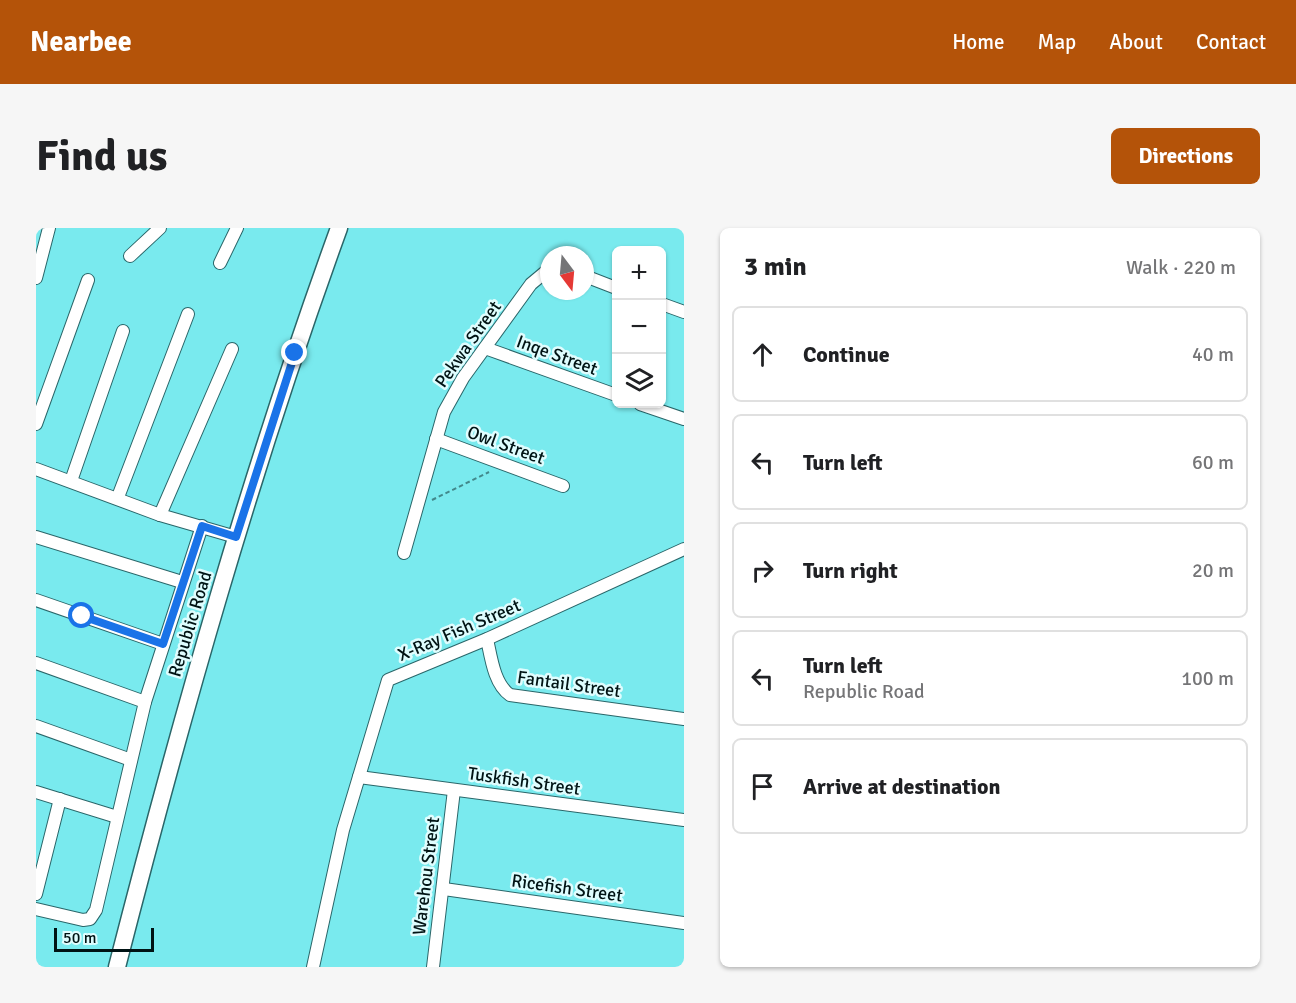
<!DOCTYPE html>
<html lang="en">
<head>
<meta charset="utf-8">
<style>
	:root { --surface:#fff; --page:#f6f6f6; --text:#202124; --muted:#757577; --line:#e0e0e0; --accent:#b45309 }
	body { margin:0; font-family:Signika,sans-serif; background:var(--page); color:var(--text) }
	.controls { position:absolute; right:18px; top:18px; display:grid; overflow:hidden; border-radius:9px; box-shadow:0 2px 4px #0004 }
	.controls button { width:54px; height:54px; display:grid; place-items:center; padding:0; border:0; border-bottom:2px solid var(--line); background:var(--surface); color:var(--text); font:30px sans-serif }
	.compass { position:absolute; left:504px; top:18px; width:54px; height:54px; border-radius:50%; background:var(--surface); box-shadow:0 2px 4px #0004; rotate:164deg }
	.scale { position:absolute; left:18px; bottom:15px; width:100px; box-sizing:border-box; padding-left:6px; border:3px solid #001314; border-top:0; font-size:16px; line-height:21px; white-space:nowrap; color:#001314; -webkit-text-stroke:4px #dffdfe; paint-order:stroke }
	.stop { position:absolute; width:18px; height:18px; margin:-14px; border:4px solid #1a73e8; border-radius:50%; background:#fff }
	.stop.end { background:#1a73e8; border-color:#fff; box-shadow:0 2px 6px #0008 }
	.list { margin:0; padding:0; list-style:none }
	h2 { display:flex; justify-content:space-between; align-items:center; height:78px; margin:0; padding:0 24px; font-size:26px }
	h2 small { font-size:20px; font-weight:400; color:var(--muted) }
	.list li { display:grid; grid-template-columns:39px 1fr auto; gap:18px; align-items:center; box-sizing:border-box; height:96px; margin:0 12px 12px; padding:0 12px; border:2px solid var(--line); border-radius:9px }
	.list b { display:block; font-size:22px; white-space:nowrap }
	.list p { margin:0; font-size:20px; white-space:nowrap; color:var(--muted) }
	.list em { font-size:20px; font-style:normal; color:var(--muted) }
	.icon { flex:none; width:33px; height:33px; fill:none; stroke:currentColor; stroke-width:2; stroke-linecap:round; stroke-linejoin:round }
	.map { position:relative; flex:none; width:648px; height:739px; overflow:hidden; border-radius:9px }
	header { display:flex; align-items:center; gap:36px; box-sizing:border-box; height:84px; padding:0 30px; background:var(--accent); color:#fff }
	header strong { font-size:28px }
	nav { display:flex; gap:33px; margin-inline-start:auto; font-size:21px }
	.intro { display:flex; align-items:center; justify-content:space-between; box-sizing:border-box; height:144px; padding:0 36px }
	h1 { margin:0; font-size:42px }
	.button { padding:15px 27px; border-radius:9px; background:var(--accent); color:#fff; font-size:21px; font-weight:700 }
	main { display:flex; gap:36px; padding:0 36px }
	aside { flex:1; background:var(--surface); border-radius:9px; box-shadow:0 2px 4px #0004 }
	.map>svg:first-child { display:block }
	.lines { fill:none; stroke-linecap:round; stroke-linejoin:round }
	.street-casing { stroke:#2a6669; stroke-width:14 }
	.secondary-casing { stroke:#2a6669; stroke-width:19 }
	.path { stroke:#42888b; stroke-width:2; stroke-dasharray:4.5 3; stroke-linecap:butt }
	.street { stroke:#fff; stroke-width:12 }
	.secondary { stroke:#fff; stroke-width:16 }
	.route { stroke:#1a73e8; stroke-width:8 }
	.labels { text-anchor:middle; dominant-baseline:central; stroke-width:5; stroke-linejoin:round; paint-order:stroke }
	.street-label { font-size:18px; fill:#001314; stroke:#dffdfe }
</style>
</head>
<body>
<header>
<strong>Nearbee</strong>
<nav><a>Home</a><a>Map</a><a>About</a><a>Contact</a></nav>
</header>
<div class="intro"><h1>Find us</h1><a class="button">Directions</a></div>
<main>
<div class="map">
<svg width="648" height="739" viewBox="0 0 648 739">
	<rect width="100%" height="100%" fill="#79eaee"/>
	<g class="lines">
		<defs>
			<g id="street">
				<path d="M94 28 124 0"/>
				<path d="M184 35 201 0"/>
				<path d="M549 48 580 60"/>
				<path d="M0 50 13 0"/>
				<path d="M626 76 648 84"/>
				<path d="M449 120 580 167"/>
				<path d="M604 176 648 191"/>
				<path d="M0 196 52 52"/>
				<path d="M400 211 527 258"/>
				<path d="M0 241 124 287 200 309"/>
				<path d="M35 253 87 103"/>
				<path d="M82 269 152 86"/>
				<path d="M124 287 196 121"/>
				<path d="M0 309 146 354"/>
				<path d="M368 325 408 184 427 150 495 56 513 41"/>
				<path d="M0 372 127 416"/>
				<path d="M451 411C455 429 458 456 474 467L648 491"/>
				<path d="M0 435 109 474"/>
				<path d="M0 498 95 532"/>
				<path d="M323 549 648 592"/>
				<path d="M0 564 81 589"/>
				<path d="M408 661 648 695"/>
				<path d="M0 666 24 571"/>
				<path d="M0 681 47 692 54 691 60 682 109 474 166 298"/>
				<path d="M277 739 307 602 352 452 451 411 648 321"/>
				<path d="M397 739 418 562"/>
			</g>
			<path id="secondary" d="M81 739C145 490 215 242 303 0"/>
		</defs>
		<use href="#street" class="street-casing"/>
		<use href="#secondary" class="secondary-casing"/>
		<path class="path" d="M396 272 453 244"/>
		<use href="#street" class="street"/>
		<use href="#secondary" class="secondary"/>
	</g>
	<g class="lines">
		<path class="route" d="M46 388 127 416 166 298 200 309 259 125"/>
	</g>
	<g class="labels">
		<g class="street-label">
			<text transform="translate(432 116) rotate(-55)">Pekwa Street</text>
			<text transform="translate(521 127) rotate(20)">Inqe Street</text>
			<text transform="translate(470 217) rotate(20)">Owl Street</text>
			<text transform="translate(154 396) rotate(-73)">Republic Road</text>
			<text transform="translate(423 402) rotate(-23)">X-Ray Fish Street</text>
			<text transform="translate(533 456) rotate(8)">Fantail Street</text>
			<text transform="translate(488 553) rotate(8)">Tuskfish Street</text>
			<text transform="translate(390 648) rotate(-83)">Warehou Street</text>
			<text transform="translate(531 660) rotate(8)">Ricefish Street</text>
		</g>
	</g>
</svg>
<div class="controls">
<button>+</button>
<button>−</button>
<button><svg class="icon" aria-label="layers" viewBox="0 0 24 24"><path d="M12 4l9 5-9 5-9-5zM3 14l9 5 9-5"/></svg></button>
</div>
<svg class="compass" viewBox="-18 -18 36 36"><path d="M0-13l5 13h-10z" fill="#e53935"/><path d="M0 13l5-13h-10z" fill="#757577"/></svg>
<div class="scale">50 m</div>
<div class="stop" style="left:46px;top:388px"></div>
<div class="stop end" style="left:259px;top:125px"></div>
</div>
<aside>
<h2>3 min<small>Walk · 220 m</small></h2>
<ul class="list">
<li><svg class="icon" aria-label="ahead" viewBox="0 0 24 24"><path d="M12 20V5M6 11l6-6 6 6"/></svg><div><b>Continue</b></div><em>40 m</em></li>
<li><svg class="icon" aria-label="left" viewBox="0 0 24 24"><path d="M17 20v-9H6M10 6l-5 5 5 5"/></svg><div><b>Turn left</b></div><em>60 m</em></li>
<li><svg class="icon" aria-label="right" viewBox="0 0 24 24"><path d="M7 20v-9h11M14 6l5 5-5 5"/></svg><div><b>Turn right</b></div><em>20 m</em></li>
<li><svg class="icon" aria-label="left" viewBox="0 0 24 24"><path d="M17 20v-9H6M10 6l-5 5 5 5"/></svg><div><b>Turn left</b><p>Republic Road</p></div><em>100 m</em></li>
<li><svg class="icon" aria-label="arrive" viewBox="0 0 24 24"><path d="M6 21V4h12l-3 4 3 4H6"/></svg><div><b>Arrive at destination</b></div></li>
</ul>
</aside>
</main>
</body>
</html>
